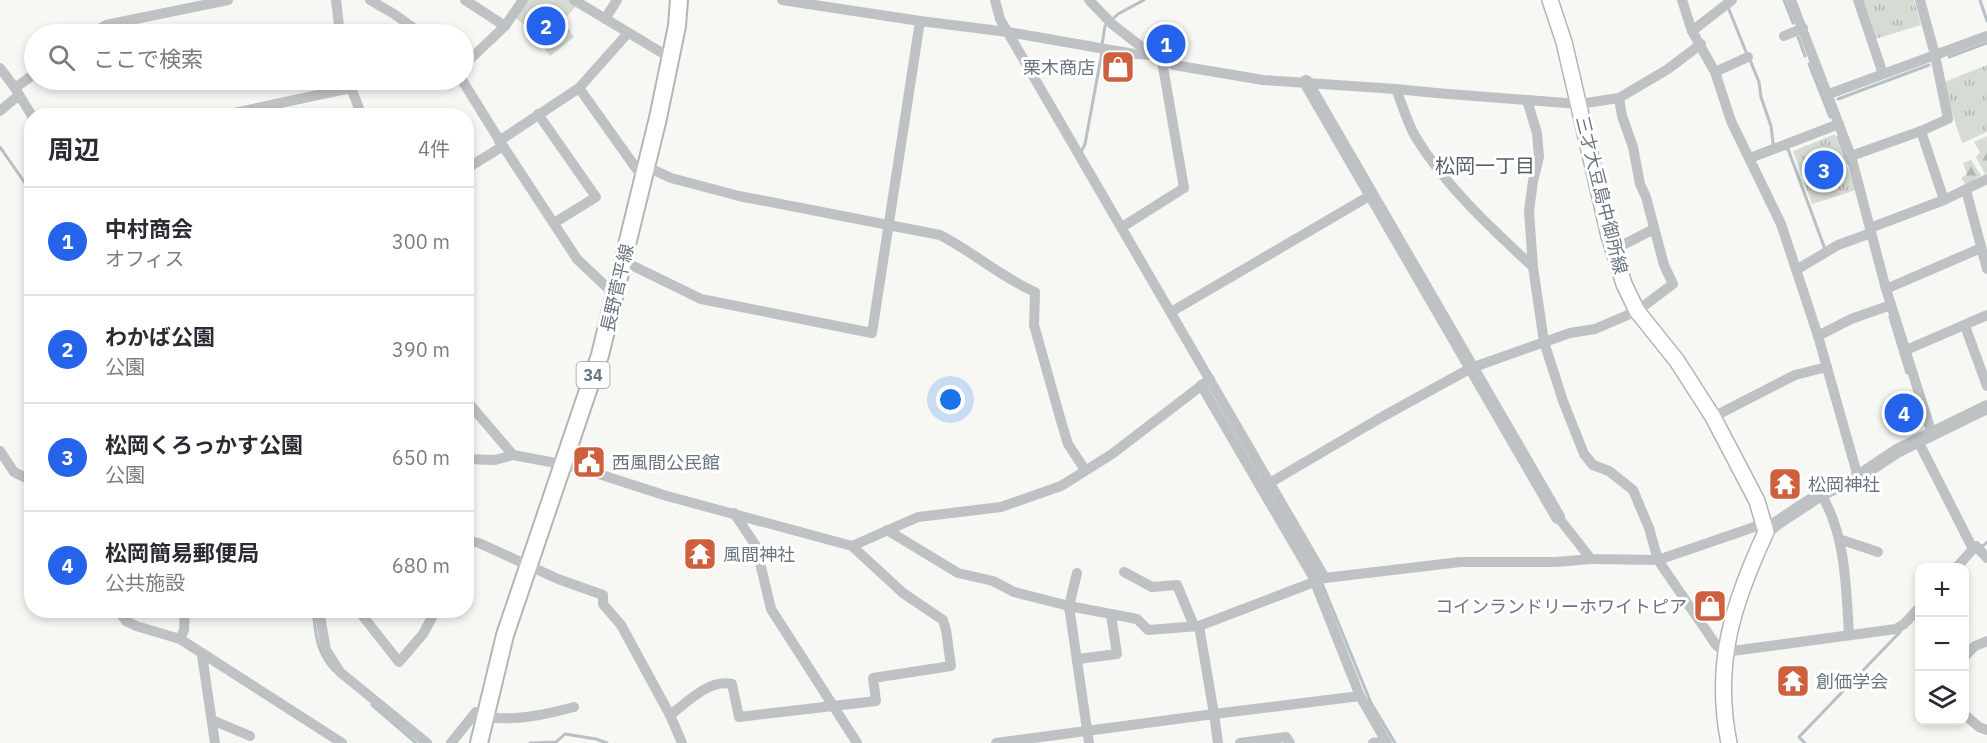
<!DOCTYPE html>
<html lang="ja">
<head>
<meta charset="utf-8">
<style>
	:root { --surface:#fff; --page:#f7f7f7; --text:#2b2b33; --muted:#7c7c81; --line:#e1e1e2; --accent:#2563eb }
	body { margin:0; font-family:"IBM Plex Sans","Noto Sans JP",sans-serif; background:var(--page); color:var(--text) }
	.controls { position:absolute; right:18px; bottom:18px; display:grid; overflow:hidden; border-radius:12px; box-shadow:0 3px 9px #0003 }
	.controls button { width:54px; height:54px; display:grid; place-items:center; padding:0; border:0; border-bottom:2px solid var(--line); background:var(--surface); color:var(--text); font:30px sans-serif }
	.you { position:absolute; left:951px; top:400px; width:21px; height:21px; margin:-15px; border:4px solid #fff; border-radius:50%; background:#1a73e8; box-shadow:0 0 0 9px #1a73e833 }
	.badge { display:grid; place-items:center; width:39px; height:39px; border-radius:50%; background:var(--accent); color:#fff; font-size:20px; font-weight:700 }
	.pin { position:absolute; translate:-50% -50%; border:3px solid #fff; box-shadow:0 2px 6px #0006 }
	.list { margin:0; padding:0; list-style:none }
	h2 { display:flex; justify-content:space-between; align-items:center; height:78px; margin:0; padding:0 24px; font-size:26px }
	h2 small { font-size:20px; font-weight:400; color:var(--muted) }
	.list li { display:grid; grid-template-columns:39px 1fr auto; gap:18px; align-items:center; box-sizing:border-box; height:108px; padding:0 24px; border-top:2px solid var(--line) }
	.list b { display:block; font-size:22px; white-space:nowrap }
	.list p { margin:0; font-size:20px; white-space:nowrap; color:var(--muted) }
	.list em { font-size:20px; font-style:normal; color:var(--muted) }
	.icon { flex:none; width:33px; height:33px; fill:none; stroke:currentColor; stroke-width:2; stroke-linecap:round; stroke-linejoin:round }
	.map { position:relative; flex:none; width:1987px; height:743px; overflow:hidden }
	.search { position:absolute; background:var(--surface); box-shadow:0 3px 9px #0003; left:24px; top:24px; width:450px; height:66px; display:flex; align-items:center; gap:15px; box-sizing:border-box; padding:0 21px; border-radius:33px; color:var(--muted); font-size:22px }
	.panel { position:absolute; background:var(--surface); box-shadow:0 3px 9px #0003; left:24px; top:108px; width:450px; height:510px; border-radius:24px }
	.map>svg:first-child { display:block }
	.grass { fill:url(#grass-tufts) }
	.forest { fill:url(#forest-firs) }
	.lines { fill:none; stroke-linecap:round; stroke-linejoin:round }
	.stream { stroke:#b7c1c5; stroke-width:3 }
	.secondary-casing { stroke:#b1b5b9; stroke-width:18 }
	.primary-casing { stroke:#b2b6b9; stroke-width:20 }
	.minor { stroke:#bec2c5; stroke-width:10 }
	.tertiary { stroke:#bec2c5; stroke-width:14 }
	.secondary { stroke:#fff; stroke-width:15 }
	.primary { stroke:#fff; stroke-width:16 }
	.labels { text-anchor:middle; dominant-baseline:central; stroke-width:6; stroke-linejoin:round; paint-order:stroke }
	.shield { fill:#fff; stroke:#969fa7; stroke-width:1.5 }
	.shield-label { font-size:16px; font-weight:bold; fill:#697681 }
	.poi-label { font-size:18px; fill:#697681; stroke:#fff; text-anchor:start }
	.street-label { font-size:18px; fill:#697681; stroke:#fff }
	.neighbourhood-label { font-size:20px; fill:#566067; stroke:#fff }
</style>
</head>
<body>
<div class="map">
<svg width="1987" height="743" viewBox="0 0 1987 743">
	<defs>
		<pattern id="grass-tufts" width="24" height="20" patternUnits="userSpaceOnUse" patternTransform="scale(1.5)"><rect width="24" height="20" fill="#d6dbd4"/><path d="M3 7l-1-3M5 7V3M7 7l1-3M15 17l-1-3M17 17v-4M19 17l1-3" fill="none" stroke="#b2b6b1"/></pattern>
		<pattern id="forest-firs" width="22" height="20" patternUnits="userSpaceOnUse" patternTransform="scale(1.5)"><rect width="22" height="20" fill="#d6dbd4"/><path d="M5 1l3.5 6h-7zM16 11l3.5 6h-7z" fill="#b2b6b1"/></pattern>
	</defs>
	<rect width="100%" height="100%" fill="#f7f7f4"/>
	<g class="grass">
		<path d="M526 0H568L576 6 563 21 574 37 550 56 531 31 515 17Z"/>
		<path d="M1861 0H1914L1921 25 1875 39Z"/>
		<path d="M1987 65V132L1962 143 1942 83Z"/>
		<path d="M1835 134 1856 190 1812 204 1793 151Z"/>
	</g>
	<g class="forest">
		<path d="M1987 136V173L1985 174 1976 157 1980 152 1974 142Z"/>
		<path d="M1971 160 1981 175 1966 185 1961 178 1967 174 1963 163Z"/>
	</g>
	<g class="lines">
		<g class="stream">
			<path d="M1784 0 1793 23"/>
			<path d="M1980 0 1987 21"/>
			<path d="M1728 7 1746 52"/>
			<path d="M1798 37 1805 56"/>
			<path d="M1102 45 1105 26 1118 14 1144 0"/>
			<path d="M1949 57 1987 43"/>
			<path d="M1750 60 1759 82 1761 97 1771 126 1773 143"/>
			<path d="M1809 64 1830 117"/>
			<path d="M1838 99 1929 65"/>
			<path d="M1838 137 1848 163"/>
			<path d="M0 147 32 193"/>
			<path d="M1786 149H1788L1825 249"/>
			<path d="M1082 150 1085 144 1102 52"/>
			<path d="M1890 317 1907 373"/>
			<path d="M1980 549 1987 542"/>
			<path d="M1321 581 1371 703 1395 743"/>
			<path d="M313 610C316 635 316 652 334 671"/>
			<path d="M372 705 416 743"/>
			<path d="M530 743 556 742 565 734 596 739 607 743"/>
			<path d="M1805 743 1799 737 1900 632"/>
		</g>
		<defs>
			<path id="secondary" d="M1550 0 1564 42 1609 236 1624 284 1637 311 1677 361 1713 417 1757 501 1766 532C1733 603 1713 664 1729 743"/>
			<path id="primary" d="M479 743 505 635 600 355 658 118 677 26 679 0"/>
		</defs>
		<use href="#secondary" class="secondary-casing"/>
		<use href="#primary" class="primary-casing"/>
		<g class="minor">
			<path d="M336 0 340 34"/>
			<path d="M370 0 394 14 422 34"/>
			<path d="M465 0 505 26"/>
			<path d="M574 0 669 57"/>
			<path d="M782 0 920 21"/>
			<path d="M995 0 1000 19 1325 578 1460 562H1556L1591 559"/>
			<path d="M1089 0 1112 24 1152 55 1174 65 1263 80 1396 89 1436 93 1579 104 1619 98 1668 69 1701 44"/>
			<path d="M1682 0 1692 31"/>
			<path d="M1732 0 1692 31 1715 72 1731 121 1781 224 1818 336 1858 477"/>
			<path d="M1791 0 1851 156 1886 289 1932 434"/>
			<path d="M1858 0 1883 74"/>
			<path d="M605 19 617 0"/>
			<path d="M90 34 106 25 228 0"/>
			<path d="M1784 36 1803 28"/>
			<path d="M464 65 505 26 523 0"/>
			<path d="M0 68 15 88 32 116"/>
			<path d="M1715 72 1748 57"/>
			<path d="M348 80 362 116"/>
			<path d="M462 80 503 146 577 259 616 296"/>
			<path d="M15 88 34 74"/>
			<path d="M579 88 643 178"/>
			<path d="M1396 89C1402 104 1407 122 1415 136 1445 186 1491 228 1533 267"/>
			<path d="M1829 94 1987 36"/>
			<path d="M1527 100 1537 133 1539 157 1533 181 1529 211 1533 267 1544 342 1563 401 1584 454 1593 465 1609 471 1633 490 1649 528 1658 560 1716 645 1725 652 1896 629 1904 624 1920 607"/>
			<path d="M0 111 19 95"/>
			<path d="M538 114 596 197 554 223"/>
			<path d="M220 116 351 88"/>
			<path d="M1921 131 1944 200"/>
			<path d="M499 141 579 88 628 33"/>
			<path d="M1851 156 1921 131 1948 119 1935 55 1920 0"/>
			<path d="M1750 158 1839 124"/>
			<path d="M645 166 671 178 739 196 940 235C973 252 1001 277 1035 292L1034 325 1061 421 1068 444 1085 470"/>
			<path d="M466 169 503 146"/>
			<path d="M1966 190 1987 269"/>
			<path d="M1122 227 1184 188 1162 61"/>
			<path d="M1870 228 1944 200 1987 179"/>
			<path d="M1613 250 1654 229"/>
			<path d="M623 261 701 299 872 333 920 21 1008 32 1134 54 1152 55"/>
			<path d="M1796 270 1838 245 1871 233"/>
			<path d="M1886 289 1981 248"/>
			<path d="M1171 312 1371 195"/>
			<path d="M1965 326 1987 386"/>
			<path d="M1818 336 1851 319 1891 305"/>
			<path d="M1904 351 1987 315"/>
			<path d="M1201 385 1312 575 1360 696"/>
			<path d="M466 400 513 455"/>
			<path d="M1713 417 1795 375 1827 367"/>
			<path d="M1918 441 1973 549 1976 546 1987 558"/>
			<path d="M0 451 14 472 32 481"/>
			<path d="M466 459 495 460 513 455 577 467 667 496 852 546 903 593 943 620 946 630 951 666 873 678 876 701 739 717 732 684C708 679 688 702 670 715"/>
			<path d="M1261 488 1382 417 1471 368 1570 333 1595 329 1637 311 1673 284 1664 265 1646 197 1640 184 1633 147 1622 116 1619 98"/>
			<path d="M1821 494C1846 535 1846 588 1849 634"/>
			<path d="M734 513 756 546 771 609 857 743"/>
			<path d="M1558 517 1591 559 1658 560 1763 524"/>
			<path d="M887 530 958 573 993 581 1014 592 1069 606 1077 573"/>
			<path d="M1839 539 1878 552"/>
			<path d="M466 540 479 543 558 579 603 595V604L621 625 670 715 682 743"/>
			<path d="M852 546 918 517 1001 507 1061 486 1112 454 1210 379"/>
			<path d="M1956 568 1973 549"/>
			<path d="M1124 572 1152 587 1177 585 1194 626"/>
			<path d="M118 610 126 621 136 626 180 639 342 743"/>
			<path d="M319 610 326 650 340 672 427 743"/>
			<path d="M358 610 399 662 423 634 436 610"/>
			<path d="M320 615 333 610"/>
			<path d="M1199 626 1322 579"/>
			<path d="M180 639 184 630 185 610"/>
			<path d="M202 655 215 743"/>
			<path d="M1964 657 1975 646 1987 641"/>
			<path d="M1078 659 1117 654 1111 615"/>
			<path d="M1964 714 1979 727 1987 730"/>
			<path d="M486 717C516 721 544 715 574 707"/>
			<path d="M212 720 250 736"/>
			<path d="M451 743 476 712 487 714"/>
			<path d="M996 743 1214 714 1218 743"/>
			<path d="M1089 743 1069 606 1137 619 1148 630 1199 626 1214 714 1360 696 1387 743"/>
			<path d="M1240 743 1286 737 1290 743"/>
			<path d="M1373 743 1386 741"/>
		</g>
		<g class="tertiary">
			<path d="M1306 82 1558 517"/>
			<path d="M1766 532 1777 523 1821 494 1858 477 1897 451 1987 407"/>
		</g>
		<use href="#secondary" class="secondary"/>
		<use href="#primary" class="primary"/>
	</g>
	<defs>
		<symbol id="shop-square" viewBox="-11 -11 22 22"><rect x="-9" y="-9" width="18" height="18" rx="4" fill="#ce603d" stroke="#fff"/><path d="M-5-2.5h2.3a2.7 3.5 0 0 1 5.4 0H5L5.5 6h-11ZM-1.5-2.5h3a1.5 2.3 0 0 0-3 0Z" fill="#fff"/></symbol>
		<symbol id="civic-square" viewBox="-11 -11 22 22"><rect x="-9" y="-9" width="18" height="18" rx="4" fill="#ce603d" stroke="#fff"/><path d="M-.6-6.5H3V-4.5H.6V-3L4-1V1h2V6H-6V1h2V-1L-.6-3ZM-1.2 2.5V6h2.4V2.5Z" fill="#fff"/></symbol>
		<symbol id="temple-square" viewBox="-11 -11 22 22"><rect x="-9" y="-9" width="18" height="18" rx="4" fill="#ce603d" stroke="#fff"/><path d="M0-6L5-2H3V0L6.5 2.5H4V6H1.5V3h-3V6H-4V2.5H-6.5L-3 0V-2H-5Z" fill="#fff"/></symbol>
	</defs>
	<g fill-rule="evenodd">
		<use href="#shop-square" x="1099" y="48" width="38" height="38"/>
		<use href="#civic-square" x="570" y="443" width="38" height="38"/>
		<use href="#temple-square" x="1766" y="465" width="38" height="38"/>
		<use href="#temple-square" x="681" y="535" width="38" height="38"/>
		<use href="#shop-square" x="1691" y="587" width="38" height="38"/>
		<use href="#temple-square" x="1774" y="662" width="38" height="38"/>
	</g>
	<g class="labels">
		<rect class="shield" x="576.5" y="362" width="33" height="26" rx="4.5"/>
		<g class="shield-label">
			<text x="593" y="375">34</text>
		</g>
		<g class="poi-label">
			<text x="1095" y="67" text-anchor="end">栗木商店</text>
			<text x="612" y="462">西風間公民館</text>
			<text x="1808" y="484">松岡神社</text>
			<text x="723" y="554">風間神社</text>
			<text x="1687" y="606" text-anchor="end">コインランドリーホワイトピア</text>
			<text x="1816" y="681">創価学会</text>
		</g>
		<g class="street-label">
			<text transform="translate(1602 195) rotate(76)">三才大豆島中御所線</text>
			<text transform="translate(617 288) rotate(-77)">長野菅平線</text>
		</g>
		<g class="neighbourhood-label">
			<text x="1485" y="165">松岡一丁目</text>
		</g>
	</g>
</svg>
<div class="controls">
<button>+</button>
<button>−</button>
<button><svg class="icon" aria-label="layers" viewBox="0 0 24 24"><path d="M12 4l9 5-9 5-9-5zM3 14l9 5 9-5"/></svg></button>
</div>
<div class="you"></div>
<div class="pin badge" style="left:1166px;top:44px">1</div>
<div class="pin badge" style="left:546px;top:26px">2</div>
<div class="pin badge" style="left:1824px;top:170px">3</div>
<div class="pin badge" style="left:1904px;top:413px">4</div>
<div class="search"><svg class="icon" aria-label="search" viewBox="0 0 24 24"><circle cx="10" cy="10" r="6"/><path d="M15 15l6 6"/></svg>ここで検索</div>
<section class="panel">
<h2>周辺<small>4件</small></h2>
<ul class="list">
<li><span class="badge">1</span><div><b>中村商会</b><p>オフィス</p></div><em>300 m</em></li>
<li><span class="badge">2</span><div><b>わかば公園</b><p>公園</p></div><em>390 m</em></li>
<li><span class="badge">3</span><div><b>松岡くろっかす公園</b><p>公園</p></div><em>650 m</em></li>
<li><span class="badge">4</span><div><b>松岡簡易郵便局</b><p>公共施設</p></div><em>680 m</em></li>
</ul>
</section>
</div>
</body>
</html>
